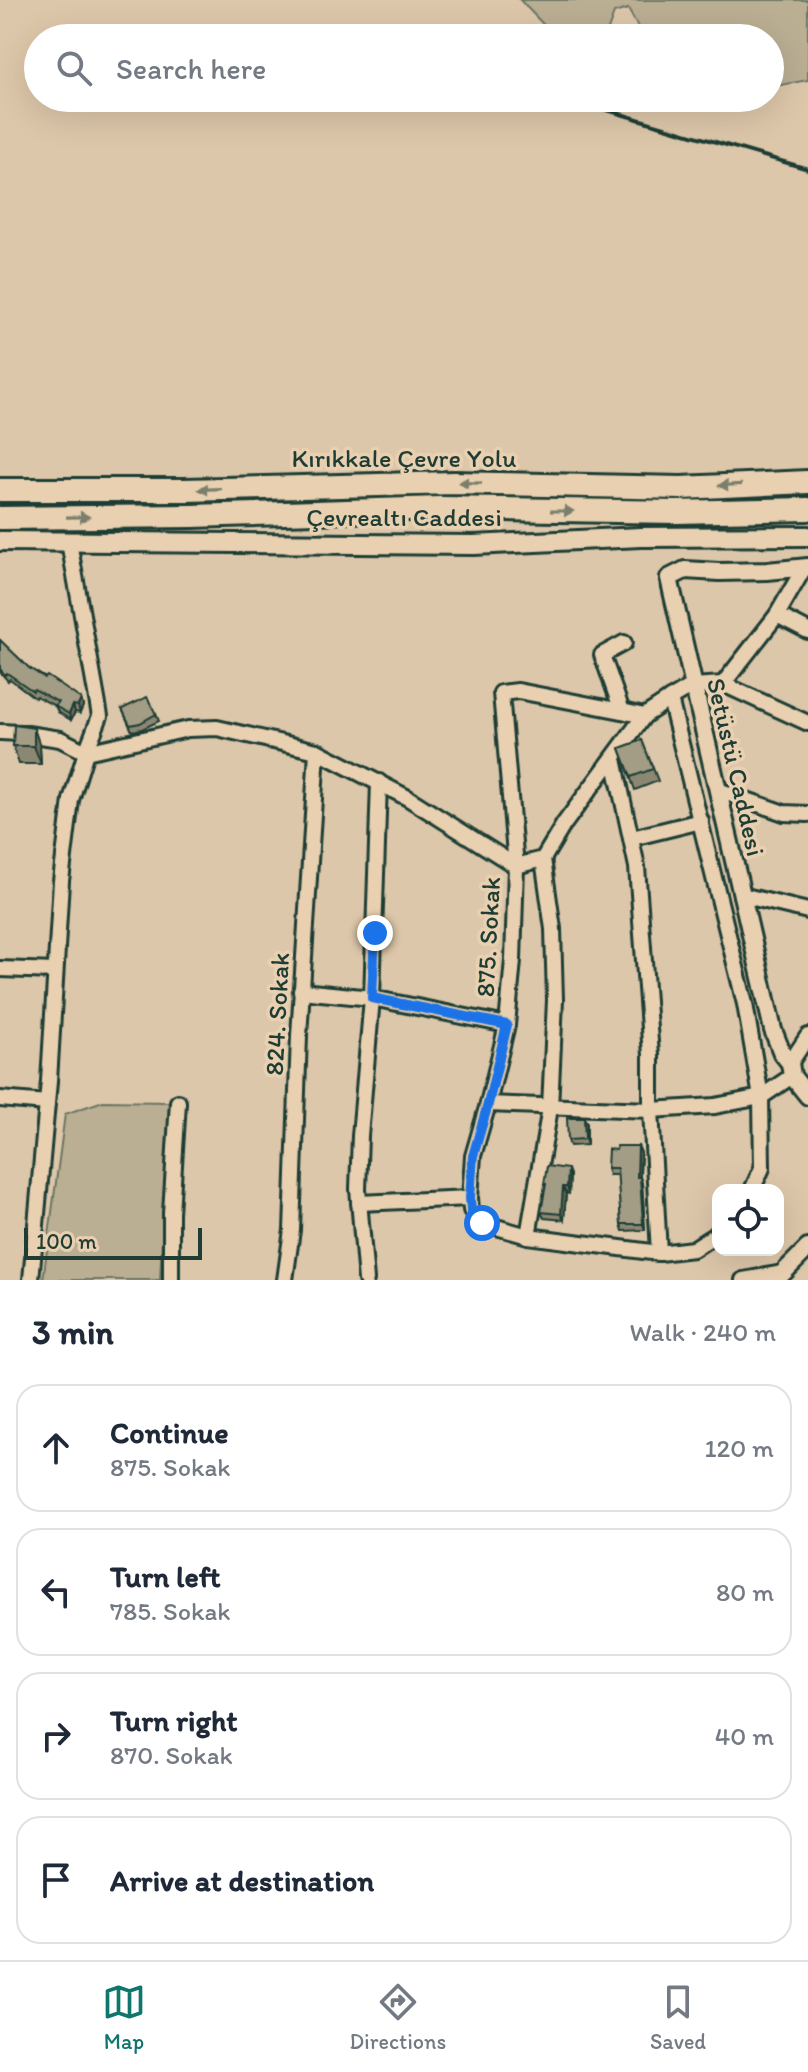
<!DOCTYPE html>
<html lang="en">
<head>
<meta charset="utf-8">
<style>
	:root { --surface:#fff; --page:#f6f6f7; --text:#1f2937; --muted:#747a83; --line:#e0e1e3; --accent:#0f766e }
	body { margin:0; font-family:Itim,sans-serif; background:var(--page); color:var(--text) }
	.controls { position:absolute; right:24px; bottom:24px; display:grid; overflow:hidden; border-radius:16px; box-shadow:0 8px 32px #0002 }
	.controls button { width:72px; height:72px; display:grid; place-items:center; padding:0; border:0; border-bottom:2px solid var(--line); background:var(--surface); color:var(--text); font:40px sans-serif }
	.scale { position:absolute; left:24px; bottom:20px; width:178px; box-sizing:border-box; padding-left:8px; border:4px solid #1f3d34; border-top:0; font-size:22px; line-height:28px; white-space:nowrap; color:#1f3d34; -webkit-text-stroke:6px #e9d0b1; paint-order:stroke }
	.stop { position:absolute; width:24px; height:24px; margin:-18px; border:6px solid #1a73e8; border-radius:50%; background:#fff }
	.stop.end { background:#1a73e8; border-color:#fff; box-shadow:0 2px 8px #0008 }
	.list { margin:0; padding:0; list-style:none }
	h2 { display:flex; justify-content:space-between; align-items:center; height:104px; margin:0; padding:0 32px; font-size:34px }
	h2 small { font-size:26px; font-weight:400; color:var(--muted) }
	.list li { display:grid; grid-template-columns:52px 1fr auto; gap:24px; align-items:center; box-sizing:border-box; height:128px; margin:0 16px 16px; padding:0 16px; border:2px solid var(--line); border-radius:24px }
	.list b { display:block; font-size:30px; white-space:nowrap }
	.list p { margin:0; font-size:26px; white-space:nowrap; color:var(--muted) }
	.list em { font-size:26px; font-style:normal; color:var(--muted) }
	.icon { flex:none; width:44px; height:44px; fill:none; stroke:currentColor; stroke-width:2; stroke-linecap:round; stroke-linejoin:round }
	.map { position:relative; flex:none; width:808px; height:1280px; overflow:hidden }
	.search { position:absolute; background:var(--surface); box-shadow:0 8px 32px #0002; left:24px; right:24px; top:24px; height:88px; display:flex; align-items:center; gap:20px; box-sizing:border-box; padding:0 28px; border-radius:44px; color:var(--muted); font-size:30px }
	.sheet { height:680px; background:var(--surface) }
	nav { display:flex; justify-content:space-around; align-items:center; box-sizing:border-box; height:112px; border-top:2px solid var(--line); background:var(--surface); font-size:22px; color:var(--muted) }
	nav a { display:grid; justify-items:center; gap:4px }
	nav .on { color:var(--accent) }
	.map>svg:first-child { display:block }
	.green { fill:#baae93; stroke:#6c7664; stroke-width:2 }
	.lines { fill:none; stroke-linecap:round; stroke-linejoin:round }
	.minor-casing { stroke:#1f3d34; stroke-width:20 }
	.tertiary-casing { stroke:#1f3d34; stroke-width:22 }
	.secondary-casing { stroke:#1f3d34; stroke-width:24 }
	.trunk-casing { stroke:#1f3d34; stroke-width:28 }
	.minor { stroke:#e9d0b1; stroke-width:14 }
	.tertiary { stroke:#e9d0b1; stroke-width:16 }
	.secondary { stroke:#e9d0b1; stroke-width:18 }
	.trunk { stroke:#e9d0b1; stroke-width:22 }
	.rail { stroke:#1f3d34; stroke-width:4 }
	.wall { fill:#8c8772; stroke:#1f3d34; stroke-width:2 }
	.shaded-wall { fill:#726e5d; stroke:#1f3d34; stroke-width:2 }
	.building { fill:#a39d85; stroke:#1f3d34; stroke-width:2 }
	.oneway { fill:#7a7f6c }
	.route { stroke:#1a73e8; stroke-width:10 }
	.labels { text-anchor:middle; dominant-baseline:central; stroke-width:7; stroke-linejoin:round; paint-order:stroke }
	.street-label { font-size:26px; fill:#1f3d34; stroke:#e9d0b1 }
</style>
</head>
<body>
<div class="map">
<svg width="808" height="1280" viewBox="0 0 808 1280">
	<rect width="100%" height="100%" fill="#ddc7aa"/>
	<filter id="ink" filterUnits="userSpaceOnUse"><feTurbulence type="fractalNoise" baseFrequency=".0125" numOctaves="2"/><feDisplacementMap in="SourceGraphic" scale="16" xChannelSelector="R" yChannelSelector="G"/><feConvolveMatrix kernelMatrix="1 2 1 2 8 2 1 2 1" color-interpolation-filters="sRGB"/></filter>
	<g filter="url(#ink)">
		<g class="green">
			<path d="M520 0H808V80L770 87V38H644L628 9 614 13 605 38H556Z"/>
			<path d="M103 1101 169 1102 160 1280H43L65 1114Z"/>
		</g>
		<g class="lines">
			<defs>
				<g id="minor">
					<path d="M777 615 808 631"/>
					<path d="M624 643 602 655 622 711 644 716"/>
					<path d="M723 684 808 723"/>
					<path d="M622 711 518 691 501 693 516 866 513 960 507 1025 488 1104 473 1156 470 1198 471 1210 482 1223 528 1236 659 1253 693 1249 718 1233"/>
					<path d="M0 732 21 733 60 739 86 752 188 729 217 728 317 751 408 798 516 866"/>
					<path d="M614 759 637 867 651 1055V1110L659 1253"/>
					<path d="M718 790 784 813 808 814"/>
					<path d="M632 838 701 821"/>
					<path d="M516 866 543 859 564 824 644 716 670 699"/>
					<path d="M741 895 808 911"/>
					<path d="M0 969 55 971"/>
					<path d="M301 991 372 998 507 1025"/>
					<path d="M790 1063 808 1036"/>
					<path d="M0 1099 47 1103"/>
					<path d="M488 1104 651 1110 715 1106 761 1097 792 1076"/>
					<path d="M752 1190 762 1168 761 1097 745 1004 670 699 692 686 723 684 777 615 804 568"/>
					<path d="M359 1203 470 1198"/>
					<path d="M528 1236 550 1108 555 1000 553 929 543 859"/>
					<path d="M31 1280 49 1081 61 881 71 800 86 752 100 716 69 542"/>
					<path d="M171 1280V1213L178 1102"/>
					<path d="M285 1280 292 1230 299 1036 317 751"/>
					<path d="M366 1280 358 1189 360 1136 372 998 379 782"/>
					<path d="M743 1280 783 1273"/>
				</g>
				<g id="tertiary">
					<path d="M808 567 767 571 719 572 685 570 669 578 773 1030 782 1053 790 1063 792 1076 808 1096"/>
					<path d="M783 1273 808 1248"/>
				</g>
				<path id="secondary" d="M0 541 474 545 641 537 808 536"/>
				<g id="trunk">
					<path d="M0 490H184L454 483 681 488 808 482"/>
					<path d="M0 518 192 516 441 508 676 512 808 509"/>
				</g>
			</defs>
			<use href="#minor" class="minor-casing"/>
			<use href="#tertiary" class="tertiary-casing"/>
			<use href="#secondary" class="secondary-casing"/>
			<use href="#trunk" class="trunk-casing"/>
			<use href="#minor" class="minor"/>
			<use href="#tertiary" class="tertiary"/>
			<use href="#secondary" class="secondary"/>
			<use href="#trunk" class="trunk"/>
			<path class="rail" d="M566 98 808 169"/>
		</g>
		<g class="wall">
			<path d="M0 640 29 668 81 699 83 706 80 713 75 712 71 720 58 712 55 706 36 696 35 698 10 679 8 681 0 672Z"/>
			<path d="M122 709 156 714 159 721 142 729 132 731Z"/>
			<path d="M642 740 658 781 635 790 620 748Z"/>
			<path d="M13 746H40L41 764H19Z"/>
			<path d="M584 1118 587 1124V1145L570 1146 568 1140Z"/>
			<path d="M638 1146 641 1153 640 1177 642 1183 645 1230 623 1231 621 1224 618 1175H609L607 1168 616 1150Z"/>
			<path d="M570 1175 569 1194 566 1193 564 1220 544 1218 541 1212 546 1189 544 1184Z"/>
		</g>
		<g class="shaded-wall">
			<path d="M81 699 83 706 80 713 78 706Z"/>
			<path d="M73 705 75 712 71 720 69 714Z"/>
			<path d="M34 728 40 746 41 764 34 746Z"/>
			<path d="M584 1118 587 1124V1145L585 1139Z"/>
			<path d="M638 1146 641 1153 639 1183 637 1177Z"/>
			<path d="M568 1169 570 1175 569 1194 567 1187Z"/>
			<path d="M640 1177 642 1183 645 1230 643 1224Z"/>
			<path d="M563 1187 566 1193 564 1220 561 1214Z"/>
		</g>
		<g class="building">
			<path d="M0 640 29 668 45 678 47 676 81 699 78 706 73 705 69 714 55 706 58 702 34 689 33 691 7 673 5 675 0 669Z"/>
			<path d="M147 697 156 714 140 723 130 725 122 709Z"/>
			<path d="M14 725 34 728V746H13Z"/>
			<path d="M642 740 653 769 631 777 620 748Z"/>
			<path d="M567 1118H584L585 1139 568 1140Z"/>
			<path d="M617 1146H638L637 1177H640L643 1224H621L617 1168H607L608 1149 616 1150Z"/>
			<path d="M547 1166 568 1169 567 1187H563L561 1214 541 1212 546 1184H544Z"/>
		</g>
		<defs><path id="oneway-solid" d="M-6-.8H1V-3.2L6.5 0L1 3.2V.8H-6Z" transform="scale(2)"/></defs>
		<g class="oneway">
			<use href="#oneway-solid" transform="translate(470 483) rotate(-179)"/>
			<use href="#oneway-solid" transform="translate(730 485) rotate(177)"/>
			<use href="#oneway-solid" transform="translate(210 489) rotate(178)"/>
			<use href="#oneway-solid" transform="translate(562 511)"/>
			<use href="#oneway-solid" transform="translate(78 517) rotate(-1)"/>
		</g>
	</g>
	<g class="lines" filter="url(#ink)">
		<path class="route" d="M375 933 372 998 507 1025 488 1104 473 1156 470 1198 471 1210 482 1223"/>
	</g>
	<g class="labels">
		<g class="street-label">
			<text x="404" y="458">Kırıkkale Çevre Yolu</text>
			<text x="404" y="517">Çevrealtı Caddesi</text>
			<text transform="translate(736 767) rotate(77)">Setüstü Caddesi</text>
			<text transform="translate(488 937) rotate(-87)">875. Sokak</text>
			<text transform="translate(277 1014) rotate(-87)">824. Sokak</text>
		</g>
	</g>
</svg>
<div class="controls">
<button><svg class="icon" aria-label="locate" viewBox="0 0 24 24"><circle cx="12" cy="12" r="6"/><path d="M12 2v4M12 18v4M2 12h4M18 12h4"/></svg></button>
</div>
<div class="scale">100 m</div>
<div class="stop" style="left:482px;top:1223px"></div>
<div class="stop end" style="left:375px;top:933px"></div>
<div class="search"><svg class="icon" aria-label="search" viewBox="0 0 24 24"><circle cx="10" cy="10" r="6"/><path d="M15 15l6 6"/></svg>Search here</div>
</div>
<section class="sheet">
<h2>3 min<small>Walk · 240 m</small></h2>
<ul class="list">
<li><svg class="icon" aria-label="ahead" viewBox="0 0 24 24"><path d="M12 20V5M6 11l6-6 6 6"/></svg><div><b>Continue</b><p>875. Sokak</p></div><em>120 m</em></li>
<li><svg class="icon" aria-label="left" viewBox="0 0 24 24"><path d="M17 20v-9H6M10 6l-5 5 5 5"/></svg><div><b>Turn left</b><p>785. Sokak</p></div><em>80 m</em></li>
<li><svg class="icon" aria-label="right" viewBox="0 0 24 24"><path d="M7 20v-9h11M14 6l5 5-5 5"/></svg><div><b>Turn right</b><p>870. Sokak</p></div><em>40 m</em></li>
<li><svg class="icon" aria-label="arrive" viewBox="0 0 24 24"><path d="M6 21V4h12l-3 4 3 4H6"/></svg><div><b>Arrive at destination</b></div></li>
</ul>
</section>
<nav>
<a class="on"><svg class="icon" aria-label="map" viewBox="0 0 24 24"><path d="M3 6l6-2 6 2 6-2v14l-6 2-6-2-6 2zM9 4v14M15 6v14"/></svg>Map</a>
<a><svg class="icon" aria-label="directions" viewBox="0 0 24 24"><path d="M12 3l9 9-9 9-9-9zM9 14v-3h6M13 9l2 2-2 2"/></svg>Directions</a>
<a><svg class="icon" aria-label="saved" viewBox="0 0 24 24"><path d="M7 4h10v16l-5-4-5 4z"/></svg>Saved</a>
</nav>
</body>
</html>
